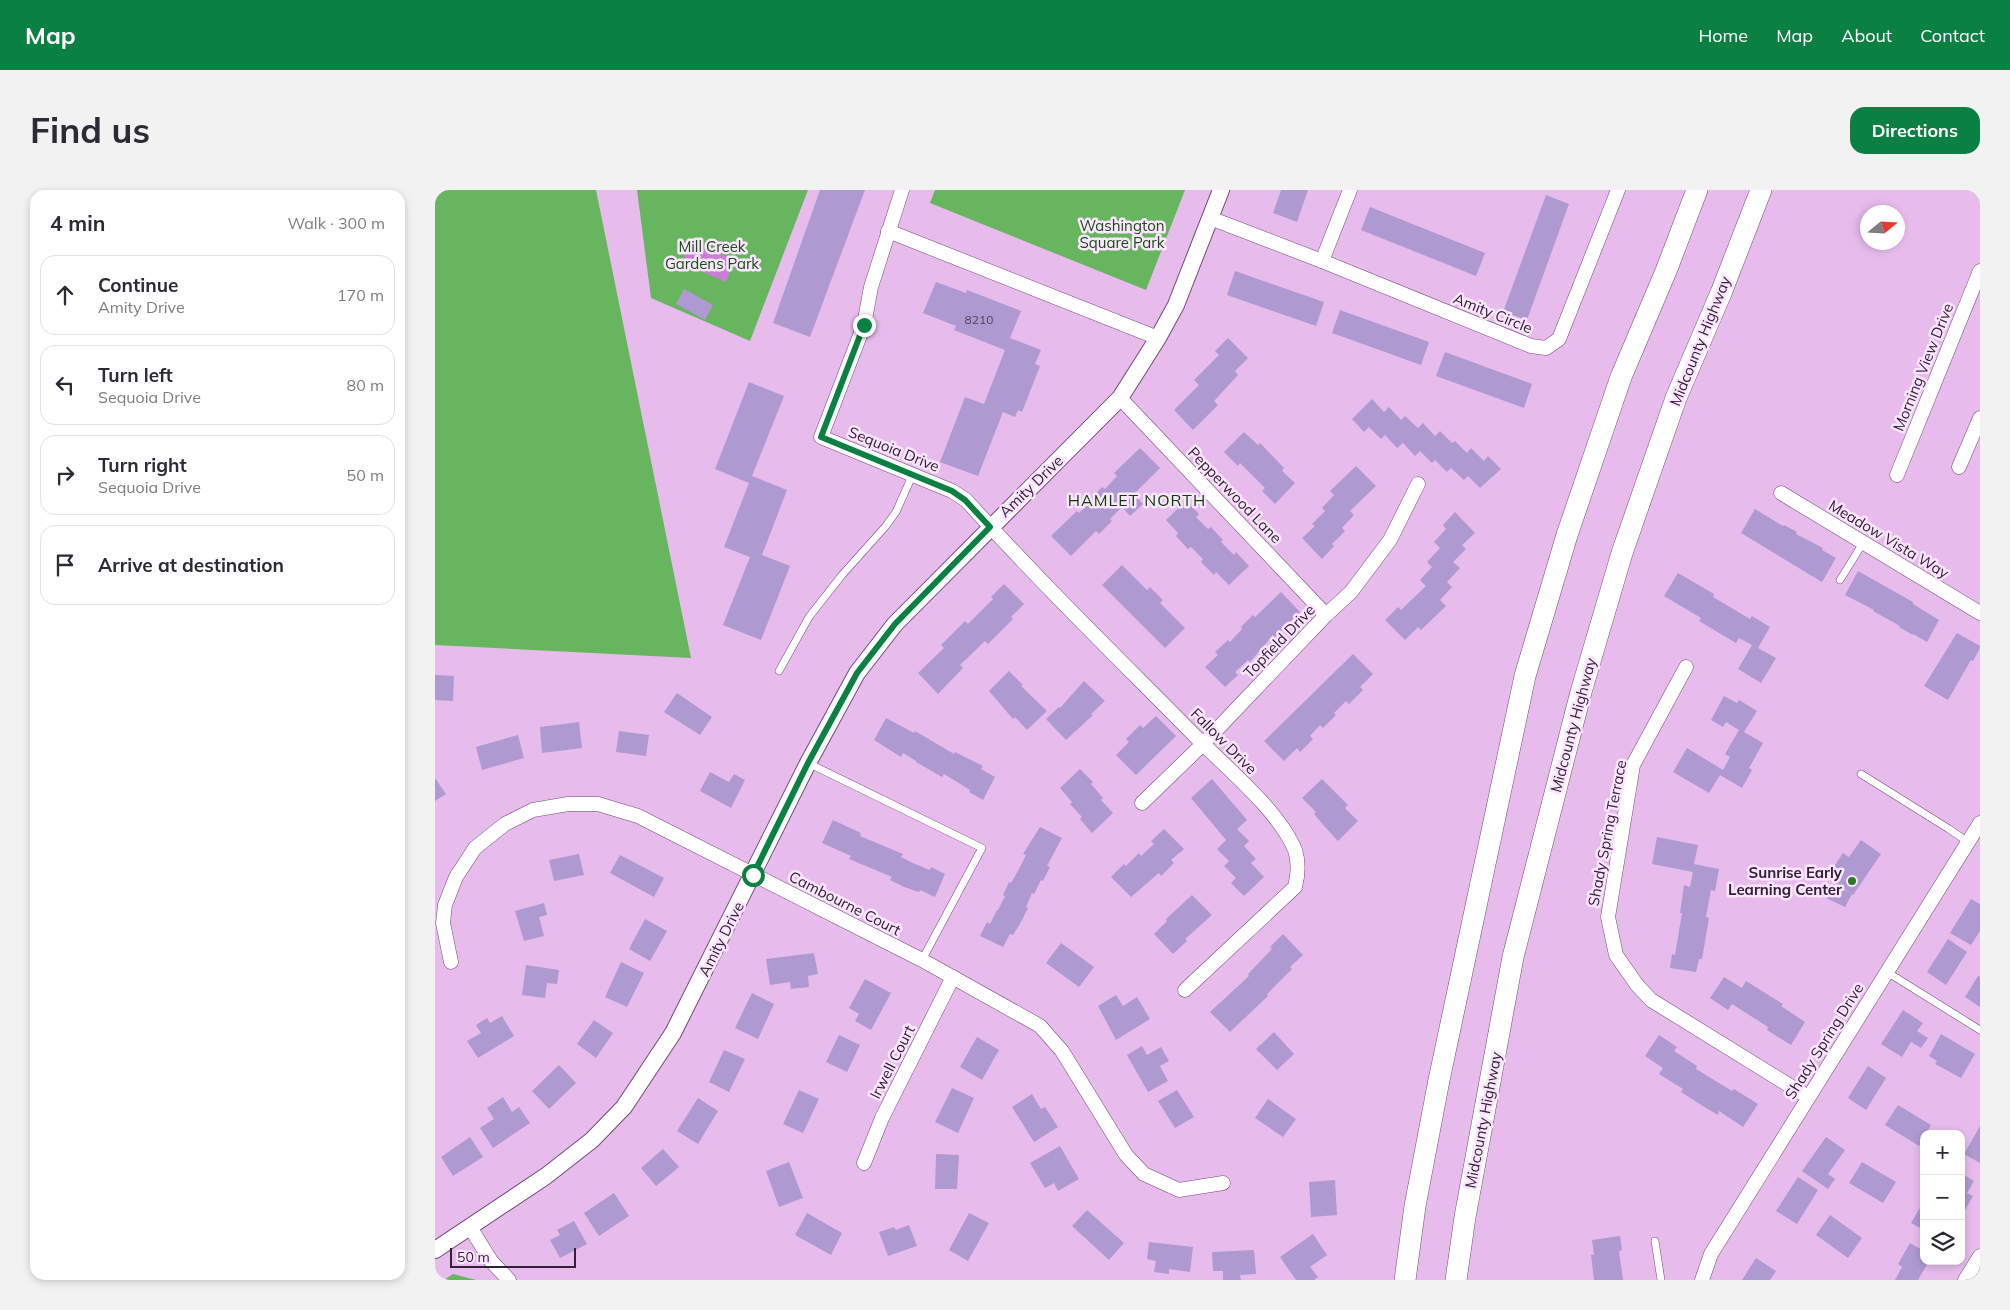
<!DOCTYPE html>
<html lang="en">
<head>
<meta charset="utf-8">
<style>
	:root { --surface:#fff; --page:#f2f2f3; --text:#2b2b33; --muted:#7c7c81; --line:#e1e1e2; --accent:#0b8043 }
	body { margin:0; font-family:Mulish,sans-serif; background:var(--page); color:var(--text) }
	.controls { position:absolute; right:15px; bottom:15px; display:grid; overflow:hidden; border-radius:10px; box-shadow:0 2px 8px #0003 }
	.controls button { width:45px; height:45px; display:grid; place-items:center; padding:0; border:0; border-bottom:1px solid var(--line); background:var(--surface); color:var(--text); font:25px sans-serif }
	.compass { position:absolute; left:1425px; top:15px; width:45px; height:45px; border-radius:50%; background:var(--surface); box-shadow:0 2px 8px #0003; rotate:72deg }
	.scale { position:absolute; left:15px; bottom:12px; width:126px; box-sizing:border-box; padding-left:5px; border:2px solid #322235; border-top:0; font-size:14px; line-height:18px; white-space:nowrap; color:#322235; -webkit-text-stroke:4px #fbe5ff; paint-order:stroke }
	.stop { position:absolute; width:15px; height:15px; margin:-11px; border:4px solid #0b8043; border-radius:50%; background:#fff }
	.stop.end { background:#0b8043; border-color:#fff; box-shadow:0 1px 5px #0008 }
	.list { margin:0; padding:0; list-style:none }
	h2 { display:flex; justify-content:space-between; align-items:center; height:65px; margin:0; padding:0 20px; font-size:21px }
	h2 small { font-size:16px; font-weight:400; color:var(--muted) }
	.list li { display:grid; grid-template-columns:32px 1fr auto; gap:15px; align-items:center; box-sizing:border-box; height:80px; margin:0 10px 10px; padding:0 10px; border:1px solid var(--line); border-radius:15px }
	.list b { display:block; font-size:19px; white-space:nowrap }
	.list p { margin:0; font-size:16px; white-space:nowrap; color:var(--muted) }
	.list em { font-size:16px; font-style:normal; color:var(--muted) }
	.icon { flex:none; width:28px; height:28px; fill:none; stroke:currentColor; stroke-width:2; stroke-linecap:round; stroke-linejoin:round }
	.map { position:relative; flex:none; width:1545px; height:1090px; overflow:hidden; border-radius:15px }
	header { display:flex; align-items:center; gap:30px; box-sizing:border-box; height:70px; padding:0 25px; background:var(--accent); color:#fff }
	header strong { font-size:24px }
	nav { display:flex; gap:28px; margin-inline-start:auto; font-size:18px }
	.intro { display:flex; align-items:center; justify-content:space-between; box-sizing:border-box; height:120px; padding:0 30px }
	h1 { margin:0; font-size:35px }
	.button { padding:12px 22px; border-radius:15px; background:var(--accent); color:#fff; font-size:18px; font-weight:700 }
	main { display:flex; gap:30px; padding:0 30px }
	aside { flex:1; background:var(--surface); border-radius:15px; box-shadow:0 2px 8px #0003 }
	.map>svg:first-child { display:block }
	.green { fill:#67b55e }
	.water { fill:#ca7fd6 }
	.building { fill:#af99d1 }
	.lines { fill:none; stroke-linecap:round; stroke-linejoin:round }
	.service-casing { stroke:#714b77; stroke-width:8 }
	.minor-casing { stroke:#714b77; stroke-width:15 }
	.tertiary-casing { stroke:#714b77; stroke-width:18 }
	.primary-casing { stroke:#714b77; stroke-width:22 }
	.service { stroke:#fff; stroke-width:7 }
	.minor { stroke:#fff; stroke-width:14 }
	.tertiary { stroke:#fff; stroke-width:16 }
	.primary { stroke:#fff; stroke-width:21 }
	.route { stroke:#0b8043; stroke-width:6 }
	.poi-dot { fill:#2a7923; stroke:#fbe5ff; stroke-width:2 }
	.labels { text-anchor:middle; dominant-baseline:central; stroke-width:5; stroke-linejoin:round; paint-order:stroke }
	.number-label { font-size:12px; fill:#51405c }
	.park-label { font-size:15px; fill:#184e13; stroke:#fbe5ff }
	.street-label { font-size:15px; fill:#322235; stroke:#fbe5ff }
	.poi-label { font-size:15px; font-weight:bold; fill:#322235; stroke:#fbe5ff; text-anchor:end }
	.neighbourhood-label { font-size:16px; letter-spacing:1px; fill:#093e05; stroke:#fbe5ff }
</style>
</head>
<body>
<header>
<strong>Map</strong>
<nav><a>Home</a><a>Map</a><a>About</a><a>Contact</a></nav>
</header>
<div class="intro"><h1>Find us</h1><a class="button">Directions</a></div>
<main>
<aside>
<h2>4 min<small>Walk · 300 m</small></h2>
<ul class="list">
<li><svg class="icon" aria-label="ahead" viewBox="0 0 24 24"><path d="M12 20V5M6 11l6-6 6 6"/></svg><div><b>Continue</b><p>Amity Drive</p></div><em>170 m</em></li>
<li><svg class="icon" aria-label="left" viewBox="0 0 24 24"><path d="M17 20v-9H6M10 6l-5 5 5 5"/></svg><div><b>Turn left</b><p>Sequoia Drive</p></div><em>80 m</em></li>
<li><svg class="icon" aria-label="right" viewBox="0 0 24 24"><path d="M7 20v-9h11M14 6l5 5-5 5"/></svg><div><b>Turn right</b><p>Sequoia Drive</p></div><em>50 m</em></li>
<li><svg class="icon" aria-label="arrive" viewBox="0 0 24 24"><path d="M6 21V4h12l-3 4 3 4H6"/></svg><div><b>Arrive at destination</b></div></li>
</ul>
</aside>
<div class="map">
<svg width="1545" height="1090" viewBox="0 0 1545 1090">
	<rect width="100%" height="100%" fill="#e7bced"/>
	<g class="green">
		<path d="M0 0H161L256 468 0 455Z"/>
		<path d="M202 0H373L315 151 216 108Z"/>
		<path d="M500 0H750L711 100 495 13Z"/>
		<path d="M18 1084 41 1090H9Z"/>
	</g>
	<path class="water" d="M256 51 300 70 291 92 247 73Z"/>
	<g class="building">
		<path d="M385 0H430L375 147 338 133Z"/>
		<path d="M846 0H873L862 32 838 23Z"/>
		<path d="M1111 5 1134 14 1092 130 1068 122Z"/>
		<path d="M935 17 1050 63 1041 86 926 40Z"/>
		<path d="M800 81 889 112 881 136 792 105Z"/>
		<path d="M501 92 531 103 532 100 586 121 575 148 606 160 600 174 605 176 587 222 583 220 580 227 568 222 543 286 505 272 530 207 549 214 570 160 519 140 521 136 488 123Z"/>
		<path d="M249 99 278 115 270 130 241 114Z"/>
		<path d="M905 120 994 152 986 175 897 143Z"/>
		<path d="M793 148 813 168 800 181 803 185 779 211 783 215 758 240 739 220 764 195 759 190 784 165 780 161Z"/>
		<path d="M1010 162 1097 194 1089 218 1001 186Z"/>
		<path d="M314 192 349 206 317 286 352 300 327 365 355 376 326 450 288 435 315 367 289 357 314 293 280 279Z"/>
		<path d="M937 209 949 222 954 217 966 230 970 226 983 238 988 233 1000 246 1005 241 1017 253 1020 251 1032 263 1036 258 1049 271 1053 266 1066 279 1045 298 1033 286 1029 290 1016 278 1012 282 1000 270 997 273 985 261 980 266 968 253 962 258 950 245 946 249 934 237 929 242 917 229Z"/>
		<path d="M809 242 823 255 825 253 849 278 847 281 860 293 840 314 827 301 830 298 805 273 803 276 789 262Z"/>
		<path d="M705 258 725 278 699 304 708 314 695 326 687 317 675 329 677 331 664 344 661 341 636 366 616 346 642 321 644 323 657 311 655 309 667 297 670 299 682 286 679 283Z"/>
		<path d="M921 276 941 296 915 321 919 325 907 338 910 341 897 354 899 356 887 369 867 348 880 336 877 334 890 321 887 318 899 305 895 301Z"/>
		<path d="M751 311 764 324 761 327 773 339 776 337 788 350 786 352 799 365 801 362 814 376 794 395 781 382 779 385 766 372 768 369 756 357 753 359 741 346 743 343 731 330Z"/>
		<path d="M1320 319 1348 336 1349 335 1362 342 1361 344 1388 358 1387 360 1401 368 1387 392 1306 343Z"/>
		<path d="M1020 322 1040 343 1027 355 1031 359 1018 372 1025 378 1012 392 1017 397 1005 410 1011 416 986 440 983 437 970 450 950 430 963 417 966 420 991 396 985 390 997 377 992 372 1005 358 999 352 1011 339 1008 335Z"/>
		<path d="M687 375 712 400 715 397 728 410 725 413 750 438 730 458 667 395Z"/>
		<path d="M1423 381 1478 412V414L1504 430 1492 452 1478 444V445L1464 437 1465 436 1438 421 1439 420 1410 405Z"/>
		<path d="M1243 383 1279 404 1278 407 1315 429 1317 426 1335 437 1323 458 1341 468 1326 493 1303 479 1317 455 1304 448 1301 453 1264 431 1266 428 1229 406Z"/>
		<path d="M569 394 589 414 576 427 578 429 553 454 550 451 525 475 528 478 503 504 483 483 509 458 506 455 530 431 533 434 558 409 556 407Z"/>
		<path d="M846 402 865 422 840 447 838 445 815 472 813 470 800 482 803 485 790 497 770 477 783 465 780 462 793 450 795 452 807 439 806 437 818 425 820 427Z"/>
		<path d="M1522 443 1545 456V458L1538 471 1536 470 1513 510 1489 496Z"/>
		<path d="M918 464 938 484 925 497 928 500 914 514 911 511 899 523 901 525 888 538 885 535 875 546 878 549 865 562 862 558 849 571 829 551Z"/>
		<path d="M574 481 588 495 586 496 612 521 592 540 580 527 578 529 554 501Z"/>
		<path d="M0 485 19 486 18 511 0 510Z"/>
		<path d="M649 491 670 511 656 524 658 525 631 550 611 529 624 517 625 518Z"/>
		<path d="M242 503 277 527 265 545 229 522Z"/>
		<path d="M1289 506 1302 513 1304 510 1322 521 1309 542 1328 553 1314 578 1317 580 1307 598 1285 585 1274 603 1238 582 1252 558 1288 580 1295 567 1290 564 1304 540 1291 532 1288 537 1276 530Z"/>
		<path d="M721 526 741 546 701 585 681 565 694 552 691 549 705 535 708 538Z"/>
		<path d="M451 528 479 543 480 541 519 564 520 562 548 576 546 579 560 587 548 610 534 602 535 600 509 584 507 587 481 572V571L468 563 466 567 439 550Z"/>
		<path d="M144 532 147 558 107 563 105 537Z"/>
		<path d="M184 541 214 545 211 566 181 562Z"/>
		<path d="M83 545 89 568 47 580 41 557Z"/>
		<path d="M645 579 658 592 656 594 668 608 666 610 678 623 657 643 645 629 647 627 635 614 637 612 625 598Z"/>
		<path d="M275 582 294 592 299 584 310 590 296 618 265 601Z"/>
		<path d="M0 588 11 604 0 611Z"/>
		<path d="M777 589 812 630 802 639 814 651 809 656 821 669 816 673 829 687 809 706 796 693 801 688 789 676 794 671 782 659 791 650 756 608Z"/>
		<path d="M887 589 913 615 910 618 923 631 903 651 890 637 879 624 881 622 867 608Z"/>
		<path d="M398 630 426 643 425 646 468 664 466 667 480 674 495 680 496 677 510 684 500 707 485 700 484 702 469 697 455 690 457 687 414 669 416 666 387 653Z"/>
		<path d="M605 637 627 648 612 676 615 677 608 691 606 690 599 704 597 703 591 717 593 718 586 732 578 745 575 744 568 757 545 746 552 732 555 734 562 720H563L570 706 568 705 574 692 576 693 584 679 591 665 588 664Z"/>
		<path d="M729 639 749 659 736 670 739 673 726 686 724 683 696 707 676 687 689 674 691 676 704 663 706 666 719 654 716 651Z"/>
		<path d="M1222 647 1263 655 1259 674 1284 679 1280 701 1276 700 1271 727 1274 728 1267 769H1264L1261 782 1235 778 1237 764 1240 765 1247 723H1245L1249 695 1255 697 1258 682 1217 674Z"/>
		<path d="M1426 650 1446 664 1418 705 1399 692 1405 684 1398 678 1408 663 1414 667Z"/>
		<path d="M144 664 149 685 119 691 114 670Z"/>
		<path d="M185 665 229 688 219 707 175 683Z"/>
		<path d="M1398 694 1417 704 1410 717 1391 708Z"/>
		<path d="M757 705 777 725 750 749 752 751 738 764 719 744 732 731 731 729Z"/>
		<path d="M1536 709 1545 714V741L1536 755 1515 743Z"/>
		<path d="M109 713 112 725 104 727 109 746 89 751 80 721Z"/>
		<path d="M210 729 232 741 215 771 194 759Z"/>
		<path d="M848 744 868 765 855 777 857 779 832 804 833 806 795 842 775 822 814 786 813 784 837 759 835 757Z"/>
		<path d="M1513 749 1532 762 1511 795 1492 782Z"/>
		<path d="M626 753 659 777 644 797 611 773Z"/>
		<path d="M379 763 383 784 373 786 374 797 356 799 355 792 335 795 331 769Z"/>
		<path d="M186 772 209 783 192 817 170 807Z"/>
		<path d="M91 775 124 780 122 794 112 793 110 808 87 805Z"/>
		<path d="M1543 786 1545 787V817L1530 807Z"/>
		<path d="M1289 787 1307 798 1311 791 1348 814 1346 816 1370 832 1356 855 1332 840 1333 837 1297 814 1293 820 1275 808Z"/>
		<path d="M430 789 456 803 436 840 420 831 424 824 414 818Z"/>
		<path d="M317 803 339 814 323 849 300 838Z"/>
		<path d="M681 805 688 816 702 807 715 829 681 850 663 816Z"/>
		<path d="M1468 820 1488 833 1482 841 1493 848 1486 858 1476 852 1467 867 1446 854Z"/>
		<path d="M67 826 79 846 43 868 32 851 46 843 41 835 52 828 55 833Z"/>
		<path d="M159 830 178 843 161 868 142 854Z"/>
		<path d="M839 842 859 864 842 880 821 859Z"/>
		<path d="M1506 844 1540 864 1526 888 1500 874 1502 871 1494 866Z"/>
		<path d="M404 845 425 855 412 882 391 872Z"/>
		<path d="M1224 845 1242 857 1239 861 1262 876 1261 879 1297 901 1299 899 1323 914 1308 937 1284 921 1283 925 1271 918 1246 902 1248 899 1224 884 1228 878 1210 866Z"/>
		<path d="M542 847 564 860 547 890 525 877Z"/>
		<path d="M707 856 712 865 726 857 734 871 725 876 733 891 713 902 692 865Z"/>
		<path d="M289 860 310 869 294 902 274 892Z"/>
		<path d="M124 875 141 893 114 919 97 901Z"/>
		<path d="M1433 876 1451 888 1431 920 1413 908Z"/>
		<path d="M517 898 539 908 523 943 500 932Z"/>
		<path d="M364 900 384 909 368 943 348 934Z"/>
		<path d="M742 900 759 927 740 938 723 911Z"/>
		<path d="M597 904 606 919 610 917 623 937 599 952 577 917Z"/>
		<path d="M68 907 77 922 84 917 95 933 58 958 45 938 59 929 52 918Z"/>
		<path d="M263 908 283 921 263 954 242 941Z"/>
		<path d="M833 909 861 929 848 947 820 928Z"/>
		<path d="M1463 915 1496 935 1491 944H1489V948L1484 956 1450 935Z"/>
		<path d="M1545 936V973L1529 964Z"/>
		<path d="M35 947 48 967 18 986 6 967Z"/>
		<path d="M1391 947 1410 960 1393 984 1400 989 1393 999 1367 981Z"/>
		<path d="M625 956 644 989 623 1001 619 993 610 998 595 973Z"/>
		<path d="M228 959 244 977 221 996 206 978Z"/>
		<path d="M501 964 524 965 522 999H500Z"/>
		<path d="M354 972 368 1008 344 1017 331 981Z"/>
		<path d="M1427 972 1461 992 1448 1013 1414 993Z"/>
		<path d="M1526 983 1539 991 1532 1003 1538 1006 1529 1022 1526 1021Z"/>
		<path d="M1363 987 1383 1000 1362 1034 1341 1021Z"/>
		<path d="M900 990 902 1025 876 1027 874 992Z"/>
		<path d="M179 1003 194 1026 164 1046 149 1023Z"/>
		<path d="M1489 1011V1040L1476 1033Z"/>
		<path d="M652 1020 689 1053 674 1070 637 1036Z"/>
		<path d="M372 1023 407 1043 396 1065 360 1045Z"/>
		<path d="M534 1023 554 1033 533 1071 514 1060Z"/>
		<path d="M1395 1025 1427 1048 1413 1068 1381 1045Z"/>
		<path d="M139 1031 152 1054 125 1068 115 1050 125 1045 122 1040Z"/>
		<path d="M474 1035 482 1056 453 1066 444 1042 459 1037 461 1040Z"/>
		<path d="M878 1044 892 1065 875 1077 883 1087 879 1090H861L845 1067Z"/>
		<path d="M1185 1046 1187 1060 1184 1061 1188 1090H1159L1156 1065H1159L1157 1050Z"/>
		<path d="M714 1052 758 1057 755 1082 734 1079V1084L719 1082 721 1071 712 1069Z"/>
		<path d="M1475 1053 1489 1061V1071H1494L1483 1090H1460L1467 1077 1463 1074Z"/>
		<path d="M819 1060 821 1084 805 1085 806 1090H788V1081H778L777 1062Z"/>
		<path d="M1321 1068 1341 1081 1335 1090H1307Z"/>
	</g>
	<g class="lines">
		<defs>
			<g id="service">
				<path d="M1405 390 1428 353"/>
				<path d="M344 481 374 427 407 385 450 337 461 322 478 284"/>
				<path d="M373 573 547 658 487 770"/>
				<path d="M1426 584 1514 639 1533 652"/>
				<path d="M1452 782 1545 840"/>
				<path d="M1220 1051 1226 1090"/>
			</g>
			<g id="minor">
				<path d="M467 0 436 97 429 135 386 247 517 301 531 310C605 392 685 470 763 549 793 579 844 621 860 660 864 672 863 685 860 697L750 800"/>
				<path d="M775 28 887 71 1096 156 1111 158 1124 149 1183 0"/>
				<path d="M453 41 723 148"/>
				<path d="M887 71 915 0"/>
				<path d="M685 208 891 425"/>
				<path d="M1524 277 1545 228"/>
				<path d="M1462 285 1545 81"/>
				<path d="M1346 303 1545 423"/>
				<path d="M1251 477 1198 575 1173 727 1181 765 1202 795 1216 810 1373 907"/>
				<path d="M707 613 768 554 891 425 916 402 955 350 983 294"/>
				<path d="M16 772 8 733 10 715 21 687 40 658 70 634 98 620 133 614H163L203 626 487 770 605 836 627 861 691 965 709 984 744 1000 788 993"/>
				<path d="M429 973 447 928 518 787"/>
				<path d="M35 1037 56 1071 74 1090"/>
				<path d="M1267 1090 1276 1064 1545 633"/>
				<path d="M1530 1090 1545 1066"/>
			</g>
			<path id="tertiary" d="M0 1060 111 986 157 950 189 917 238 843 373 573 422 483 460 434 685 208 723 148 741 115 786 0"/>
			<g id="primary">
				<path d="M970 1090 980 1016 1004 890 1090 486 1132 345 1186 187 1231 81 1262 0"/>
				<path d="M1021 1090 1030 1027 1078 767 1146 502 1187 363 1241 208 1286 103 1326 0"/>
			</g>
		</defs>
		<use href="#service" class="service-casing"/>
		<use href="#minor" class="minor-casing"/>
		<use href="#tertiary" class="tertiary-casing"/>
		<use href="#primary" class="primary-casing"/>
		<use href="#service" class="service"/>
		<use href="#minor" class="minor"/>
		<use href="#tertiary" class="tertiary"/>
		<use href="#primary" class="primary"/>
	</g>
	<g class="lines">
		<path class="route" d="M318 685 373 573 422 483 460 434 555 337 530 310 517 301 386 247 429 135"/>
	</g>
	<circle class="poi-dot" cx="1417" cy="691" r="5"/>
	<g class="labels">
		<g class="number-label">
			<text x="544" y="129">8210</text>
		</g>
		<g class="park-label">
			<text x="687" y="35">Washington<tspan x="687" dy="17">Square Park</tspan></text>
			<text x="277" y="56">Mill Creek<tspan x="277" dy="17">Gardens Park</tspan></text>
		</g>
		<g class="street-label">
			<text transform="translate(1058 123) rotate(22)">Amity Circle</text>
			<text transform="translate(1265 151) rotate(-68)">Midcounty Highway</text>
			<text transform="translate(1488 177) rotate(-68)">Morning View Drive</text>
			<text transform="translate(459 259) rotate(22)">Sequoia Drive</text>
			<text transform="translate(596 296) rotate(-44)">Amity Drive</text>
			<text transform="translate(800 305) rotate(46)">Pepperwood Lane</text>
			<text transform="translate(1454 349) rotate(31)">Meadow Vista Way</text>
			<text transform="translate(844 451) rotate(-46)">Topfield Drive</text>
			<text transform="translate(1138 535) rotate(-75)">Midcounty Highway</text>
			<text transform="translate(789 551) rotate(45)">Fallow Drive</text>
			<text transform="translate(1172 643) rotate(-79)">Shady Spring Terrace</text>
			<text transform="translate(410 713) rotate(27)">Cambourne Court</text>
			<text transform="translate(286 749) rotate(-63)">Amity Drive</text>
			<text transform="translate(1389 851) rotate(-58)">Shady Spring Drive</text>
			<text transform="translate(457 872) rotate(-63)">Irwell Court</text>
			<text transform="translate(1048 930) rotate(-79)">Midcounty Highway</text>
		</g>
		<g class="poi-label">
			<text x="1407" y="682">Sunrise Early<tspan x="1407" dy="17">Learning Center</tspan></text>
		</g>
		<g class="neighbourhood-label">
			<text x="702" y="310">HAMLET NORTH</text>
		</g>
	</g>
</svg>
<div class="controls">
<button>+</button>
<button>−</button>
<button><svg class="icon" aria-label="layers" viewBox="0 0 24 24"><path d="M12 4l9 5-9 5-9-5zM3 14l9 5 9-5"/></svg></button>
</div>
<svg class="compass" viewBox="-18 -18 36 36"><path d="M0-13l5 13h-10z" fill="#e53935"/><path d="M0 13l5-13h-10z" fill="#7c7c81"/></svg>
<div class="scale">50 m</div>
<div class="stop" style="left:318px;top:685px"></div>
<div class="stop end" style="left:429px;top:135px"></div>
</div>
</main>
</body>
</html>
